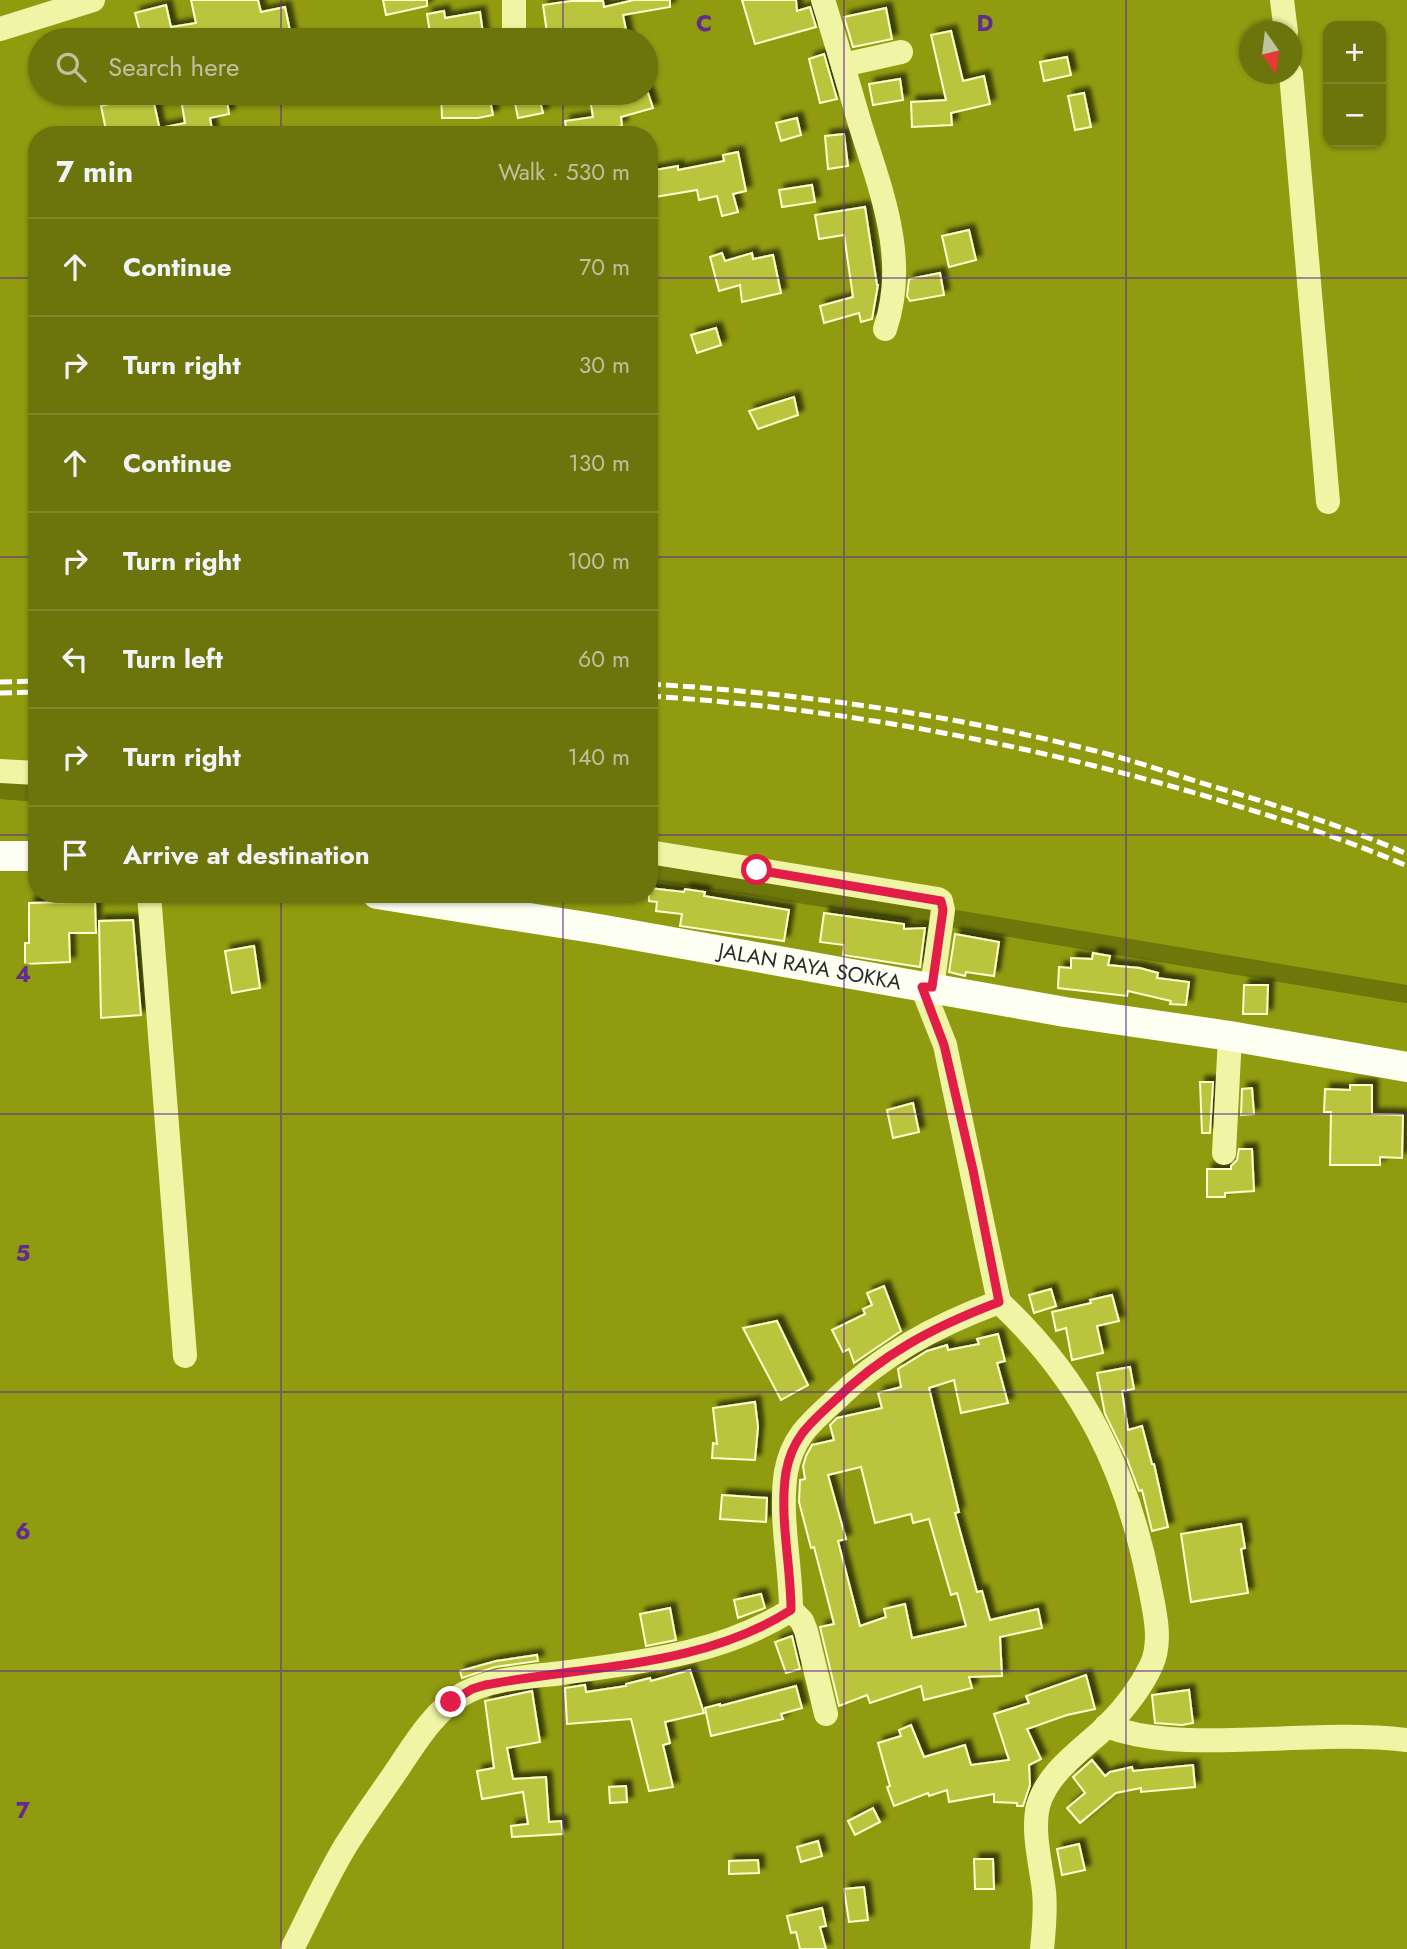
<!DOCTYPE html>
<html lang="en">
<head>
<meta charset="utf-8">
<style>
	:root { --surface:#6c740c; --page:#747c1a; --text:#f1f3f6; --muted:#bec39d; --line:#7f862d }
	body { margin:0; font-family:Jost,sans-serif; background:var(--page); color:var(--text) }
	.controls { position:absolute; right:21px; top:21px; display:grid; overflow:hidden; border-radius:14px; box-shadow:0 2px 5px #0004 }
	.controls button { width:63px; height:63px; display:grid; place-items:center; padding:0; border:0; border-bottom:2px solid var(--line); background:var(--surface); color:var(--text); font:35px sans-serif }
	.compass { position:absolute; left:1239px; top:21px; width:63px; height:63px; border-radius:50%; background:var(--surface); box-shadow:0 2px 5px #0004; rotate:166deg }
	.stop { position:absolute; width:21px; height:21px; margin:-16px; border:5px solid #e11d48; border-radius:50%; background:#fff }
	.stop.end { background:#e11d48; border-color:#fff; box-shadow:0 2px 7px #0008 }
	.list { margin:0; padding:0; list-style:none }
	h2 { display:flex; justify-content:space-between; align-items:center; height:91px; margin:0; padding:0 28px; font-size:30px }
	h2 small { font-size:23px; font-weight:400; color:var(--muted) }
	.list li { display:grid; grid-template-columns:46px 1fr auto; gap:21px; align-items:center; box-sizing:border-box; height:98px; padding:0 28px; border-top:2px solid var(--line) }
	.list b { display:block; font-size:26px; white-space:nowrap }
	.list em { font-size:23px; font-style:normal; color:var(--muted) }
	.icon { flex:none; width:38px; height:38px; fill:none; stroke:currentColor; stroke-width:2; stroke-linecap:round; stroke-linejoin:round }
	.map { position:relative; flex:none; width:1407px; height:1949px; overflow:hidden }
	.search { position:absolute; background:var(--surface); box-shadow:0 2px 5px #0004; left:28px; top:28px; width:630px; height:77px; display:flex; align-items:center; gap:18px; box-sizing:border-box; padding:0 24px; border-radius:38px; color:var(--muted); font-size:26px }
	.panel { position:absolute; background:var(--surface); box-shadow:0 2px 5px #0004; left:28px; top:126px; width:630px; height:777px; border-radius:28px }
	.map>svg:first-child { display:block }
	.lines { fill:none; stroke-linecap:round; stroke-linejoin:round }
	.canal { stroke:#6d770a; stroke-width:18 }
	.building { fill:#bac53e; stroke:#fbfecd; stroke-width:2; fill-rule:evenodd; filter:url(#shadow) }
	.minor { stroke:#eff5a4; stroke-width:24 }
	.major { stroke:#fdfff2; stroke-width:30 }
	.rail { stroke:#fff; stroke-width:5; stroke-dasharray:12 5; stroke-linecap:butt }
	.route { stroke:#e11d48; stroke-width:9 }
	.grid { fill:none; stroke:#622b92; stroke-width:2; stroke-opacity:0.55 }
	.labels { text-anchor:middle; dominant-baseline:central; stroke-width:5; stroke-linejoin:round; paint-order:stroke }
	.street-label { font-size:21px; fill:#292929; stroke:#909b10 }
	.grid-label { font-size:23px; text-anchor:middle; font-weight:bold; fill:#622b92; stroke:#909b10; stroke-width:5; stroke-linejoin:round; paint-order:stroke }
</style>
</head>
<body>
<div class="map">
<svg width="1407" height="1949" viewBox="0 0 1407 1949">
	<defs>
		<filter id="shadow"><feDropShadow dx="5.5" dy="-5.5" stdDeviation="2" flood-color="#0009"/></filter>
	</defs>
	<rect width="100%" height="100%" fill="#909b10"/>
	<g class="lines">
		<g class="canal">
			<path d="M0 790 37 793"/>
			<path d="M649 871 889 908 1407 994"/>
		</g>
	</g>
	<g class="building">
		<path d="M191 0H258L261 12 285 7 292 40H142L135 13 166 5 171 27 196 23Z"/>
		<path d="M383 0H427V6L386 15Z"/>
		<path d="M634 0H670V7L623 15 628 40H548L543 5 571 1H603L604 7Z"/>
		<path d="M742 0H796L797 11 810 7 816 27 755 44Z"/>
		<path d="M886 8 892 39 853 47 844 17Z"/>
		<path d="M444 11 445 18 480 12 484 40H431L427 14Z"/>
		<path d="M951 31 963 81 984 76 990 104 951 113 952 125 912 127 911 102 946 100 931 35Z"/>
		<path d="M824 54 837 99 820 103 809 59Z"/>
		<path d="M1067 57 1071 75 1044 81 1040 62Z"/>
		<path d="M900 79 903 100 873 105 869 84Z"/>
		<path d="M180 93H206V95L226 93 229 114 210 118 213 135H161L160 128 185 123Z"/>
		<path d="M441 93H462L463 100 489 95 493 115 478 118H442Z"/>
		<path d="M517 93H538L543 113 518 118 515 103 520 102Z"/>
		<path d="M589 93H648L653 108 621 117 622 126 567 135 565 121 593 117Z"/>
		<path d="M1084 93 1091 127 1075 130 1068 96Z"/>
		<path d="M152 94 161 135H107L101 106Z"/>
		<path d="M797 118 801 135 781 141 776 123Z"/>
		<path d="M844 134 848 166 828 169 825 136Z"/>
		<path d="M738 152 746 191 733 194 738 212 722 216 717 196 699 200 697 190 649 198V171L678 166V170L724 161 723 155Z"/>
		<path d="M812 185 815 202 782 207 779 190Z"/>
		<path d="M865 207 877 285H878L872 319 861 322 859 313 824 323 820 306 853 297 844 235 819 239 815 215Z"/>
		<path d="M969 230 976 260 949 267 942 236Z"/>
		<path d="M722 253 725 261 752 253 753 259 773 255 781 293 742 302 740 285 719 291 710 257Z"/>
		<path d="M940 273 944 295 910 301 907 296 909 279Z"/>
		<path d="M716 328 721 345 697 353 691 335Z"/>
		<path d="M794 397 798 415 758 429 749 411Z"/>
		<path d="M649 888 684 892 685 889 705 892 704 896 789 910 784 941 680 926 682 914 656 911 657 902 649 901Z"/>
		<path d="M76 902H95L96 933H69L70 962 25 964V943H29V903Z"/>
		<path d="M824 913 904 924V929L925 928 920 967 843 955 844 945 820 942Z"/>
		<path d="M133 920 141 1015 101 1018 99 921Z"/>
		<path d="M955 934 999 942 994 976 966 972 965 976 949 972Z"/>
		<path d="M254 946 260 988 232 993 225 951Z"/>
		<path d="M1093 953 1110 956 1108 965 1140 968 1158 973 1157 978 1189 982 1186 1005 1170 1004 1171 1001 1128 991 1127 996 1058 988 1059 967 1071 968V958L1092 959Z"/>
		<path d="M1244 985H1268L1267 1014H1243Z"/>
		<path d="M1200 1082H1213L1210 1133H1202Z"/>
		<path d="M1350 1085H1372V1114L1403 1115 1402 1158 1380 1157V1165H1330L1331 1112H1324L1325 1089 1350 1090Z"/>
		<path d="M1252 1088 1254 1114 1241 1115 1242 1089Z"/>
		<path d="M913 1103 919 1132 893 1138 887 1110Z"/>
		<path d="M1239 1149H1252L1254 1191 1225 1193V1197H1207V1169H1231V1166L1237 1160Z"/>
		<path d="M884 1286 901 1331 854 1363 849 1349 843 1352 832 1330 865 1314 863 1309 872 1305 867 1293Z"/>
		<path d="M1051 1289 1056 1306 1034 1313 1029 1295Z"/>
		<path d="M1112 1295 1119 1321 1097 1326 1103 1353 1072 1360 1066 1328 1056 1331 1052 1312 1091 1303 1090 1300Z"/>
		<path d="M777 1321 808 1385 781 1400 743 1328Z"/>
		<path d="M998 1334 1005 1361 997 1363 1008 1403 961 1413 954 1380 929 1388 959 1512 955 1513 977 1592 982 1591 990 1620 1038 1609 1042 1628 1000 1637 1002 1676 969 1677 972 1688 924 1700 921 1686 870 1703 867 1695 839 1706 820 1627 834 1624 814 1547 811 1548 799 1502 800 1480 805 1479 803 1466 806 1456 812 1445 834 1440 830 1425 837 1418 882 1408 878 1393 901 1387 898 1369 927 1351 947 1345 948 1350 979 1344 977 1339ZM861 1467 875 1523 911 1514 913 1523 929 1519 951 1595 957 1593 966 1626 912 1638 905 1604 884 1609 886 1617 860 1626 838 1541 846 1539 828 1475Z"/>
		<path d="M1130 1367 1134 1389 1122 1391 1128 1430 1142 1426 1152 1464H1154L1168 1527 1152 1531 1142 1490 1139 1491 1127 1459 1105 1414 1097 1373Z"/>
		<path d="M755 1402 758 1427 755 1460 712 1458 713 1443 717 1444 713 1408Z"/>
		<path d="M722 1495 767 1498 766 1522 720 1519Z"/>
		<path d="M1241 1524 1245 1548 1241 1549 1248 1593 1191 1602 1181 1534Z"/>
		<path d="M761 1594 765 1608 738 1618 734 1600Z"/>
		<path d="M670 1608 676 1640 646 1646 640 1614Z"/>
		<path d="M792 1636 800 1669 786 1673 775 1642Z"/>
		<path d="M537 1655 538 1661 495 1667 462 1678 460 1671 496 1661Z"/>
		<path d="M690 1670 704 1713 665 1722 670 1743 663 1745 673 1787 649 1791 631 1719 567 1724 565 1688 585 1685 586 1692 626 1686V1684L650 1678 651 1681Z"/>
		<path d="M1086 1675 1095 1709 1067 1715 1027 1729 1041 1759 1029 1765 1030 1785 1023 1806H1017V1803L994 1802V1794L949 1802 947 1790 929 1796 928 1793 894 1806 887 1787 890 1786 878 1743 901 1736 899 1730 911 1725 924 1757 965 1745 971 1765 1009 1760 994 1714 1029 1703 1026 1696Z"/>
		<path d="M796 1686 802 1708 781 1714 783 1719 711 1736 705 1708 720 1704V1706Z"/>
		<path d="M1189 1690 1193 1723 1182 1725 1155 1723 1152 1695Z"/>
		<path d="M532 1691 540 1742 507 1748 513 1779 546 1777 549 1822 561 1821 563 1834 512 1837 511 1826 528 1824 523 1792 482 1799 477 1771 494 1768 485 1701Z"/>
		<path d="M1092 1760 1105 1776 1110 1772 1132 1767 1133 1771 1193 1765 1195 1787 1141 1792V1788L1116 1793 1080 1823 1067 1808 1085 1793 1073 1777Z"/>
		<path d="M626 1786 627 1802 610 1803 609 1787Z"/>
		<path d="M873 1808 880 1822 855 1835 848 1821Z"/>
		<path d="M818 1841 822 1856 801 1862 797 1847Z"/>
		<path d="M1079 1844 1085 1870 1062 1875 1057 1849Z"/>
		<path d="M974 1859H993L994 1889H975Z"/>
		<path d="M758 1860 759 1873 729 1874V1861Z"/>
		<path d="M864 1887 868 1920 849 1922 844 1889Z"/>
		<path d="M822 1908 826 1926 820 1927 826 1949H800L796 1932 791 1933 787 1916Z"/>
	</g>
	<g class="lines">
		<g class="minor">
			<path d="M514 0V40"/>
			<path d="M823 0C836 41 848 83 860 124 881 191 909 259 885 329"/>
			<path d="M1282 0 1286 32"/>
			<path d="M0 29 93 0"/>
			<path d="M843 65 901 52"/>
			<path d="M1291 74 1328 502"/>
			<path d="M0 771 37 773"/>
			<path d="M649 852 938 899 941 901 943 910 932 987"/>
			<path d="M149 894 185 1356"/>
			<path d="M1224 1153 1230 1036"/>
			<path d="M999 1302C1083 1380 1127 1471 1149 1583 1154 1609 1163 1641 1151 1666 1140 1689 1124 1709 1107 1726 1083 1749 1047 1772 1038 1806 1032 1832 1041 1865 1044 1891 1046 1910 1044 1930 1042 1949"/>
			<path d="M791 1610 802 1621 806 1631 826 1714"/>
			<path d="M1106 1726C1147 1741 1192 1741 1234 1740 1291 1739 1350 1733 1407 1740"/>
			<path d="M292 1949C310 1914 326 1878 346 1845 362 1819 380 1795 397 1770 415 1743 435 1710 463 1694 491 1678 530 1677 562 1673 641 1662 722 1654 791 1610 791 1565 779 1517 786 1472 792 1439 808 1425 832 1403 881 1355 934 1326 999 1302L945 1045 922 987"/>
		</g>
		<g class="major">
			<path d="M0 856H37"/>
			<path id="s1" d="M377 894 599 929 1065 1012 1230 1036 1407 1067"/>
		</g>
		<g class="rail">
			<path d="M0 682 37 681"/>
			<path d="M649 684C801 693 953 715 1100 752 1138 762 1175 775 1212 786 1278 806 1344 826 1407 854"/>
			<path d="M0 693 37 692"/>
			<path d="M649 696C837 708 1021 742 1202 795 1271 816 1341 837 1407 866"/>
		</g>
	</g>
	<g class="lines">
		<path class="route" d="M451 1702 472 1689 485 1685C589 1665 700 1668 791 1610 791 1565 779 1517 786 1472 792 1439 808 1425 832 1403 882 1354 933 1327 999 1302L973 1170 944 1045 922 987H932L943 910 941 901 757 870"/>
	</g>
	<path class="grid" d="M281 0V40M563 0V40M844 0V1949M1126 0V1949M281 93V135M563 93V135M0 278H37M649 278H1407M0 557H37M649 557H1407M0 835H37M649 835H1407M281 894V1949M563 894V1949M0 1114H1407M0 1392H1407M0 1671H1407"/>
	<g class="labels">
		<g class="street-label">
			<text stroke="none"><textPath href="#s1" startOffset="439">JALAN RAYA SOKKA</textPath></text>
		</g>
	</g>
	<g class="grid-label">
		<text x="704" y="31">C</text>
		<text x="985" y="31">D</text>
		<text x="23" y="982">4</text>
		<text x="23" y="1261">5</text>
		<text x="23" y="1539">6</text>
		<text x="23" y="1818">7</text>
	</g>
</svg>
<div class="controls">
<button>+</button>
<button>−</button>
</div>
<svg class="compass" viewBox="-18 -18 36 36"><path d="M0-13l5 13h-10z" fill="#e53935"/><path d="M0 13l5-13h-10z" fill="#bec39d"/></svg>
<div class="stop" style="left:757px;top:870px"></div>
<div class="stop end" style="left:451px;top:1702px"></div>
<div class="search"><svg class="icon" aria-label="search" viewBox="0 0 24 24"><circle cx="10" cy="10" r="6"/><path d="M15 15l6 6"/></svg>Search here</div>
<section class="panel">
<h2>7 min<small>Walk · 530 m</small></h2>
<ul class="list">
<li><svg class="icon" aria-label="ahead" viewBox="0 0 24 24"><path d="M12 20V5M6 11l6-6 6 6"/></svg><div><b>Continue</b></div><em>70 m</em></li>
<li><svg class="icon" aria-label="right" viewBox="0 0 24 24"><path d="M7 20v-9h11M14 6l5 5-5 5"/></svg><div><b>Turn right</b></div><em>30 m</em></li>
<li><svg class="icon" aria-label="ahead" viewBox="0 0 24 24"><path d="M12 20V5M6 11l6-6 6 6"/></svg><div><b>Continue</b></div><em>130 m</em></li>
<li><svg class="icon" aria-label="right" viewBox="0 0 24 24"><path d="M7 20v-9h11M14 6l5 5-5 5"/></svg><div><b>Turn right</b></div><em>100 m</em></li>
<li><svg class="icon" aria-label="left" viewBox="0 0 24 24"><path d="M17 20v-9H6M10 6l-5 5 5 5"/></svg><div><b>Turn left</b></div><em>60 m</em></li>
<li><svg class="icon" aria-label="right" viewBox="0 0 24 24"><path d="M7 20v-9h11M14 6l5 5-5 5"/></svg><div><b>Turn right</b></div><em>140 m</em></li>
<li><svg class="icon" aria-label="arrive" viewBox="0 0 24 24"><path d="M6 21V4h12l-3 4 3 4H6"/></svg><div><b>Arrive at destination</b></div></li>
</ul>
</section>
</div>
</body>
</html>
